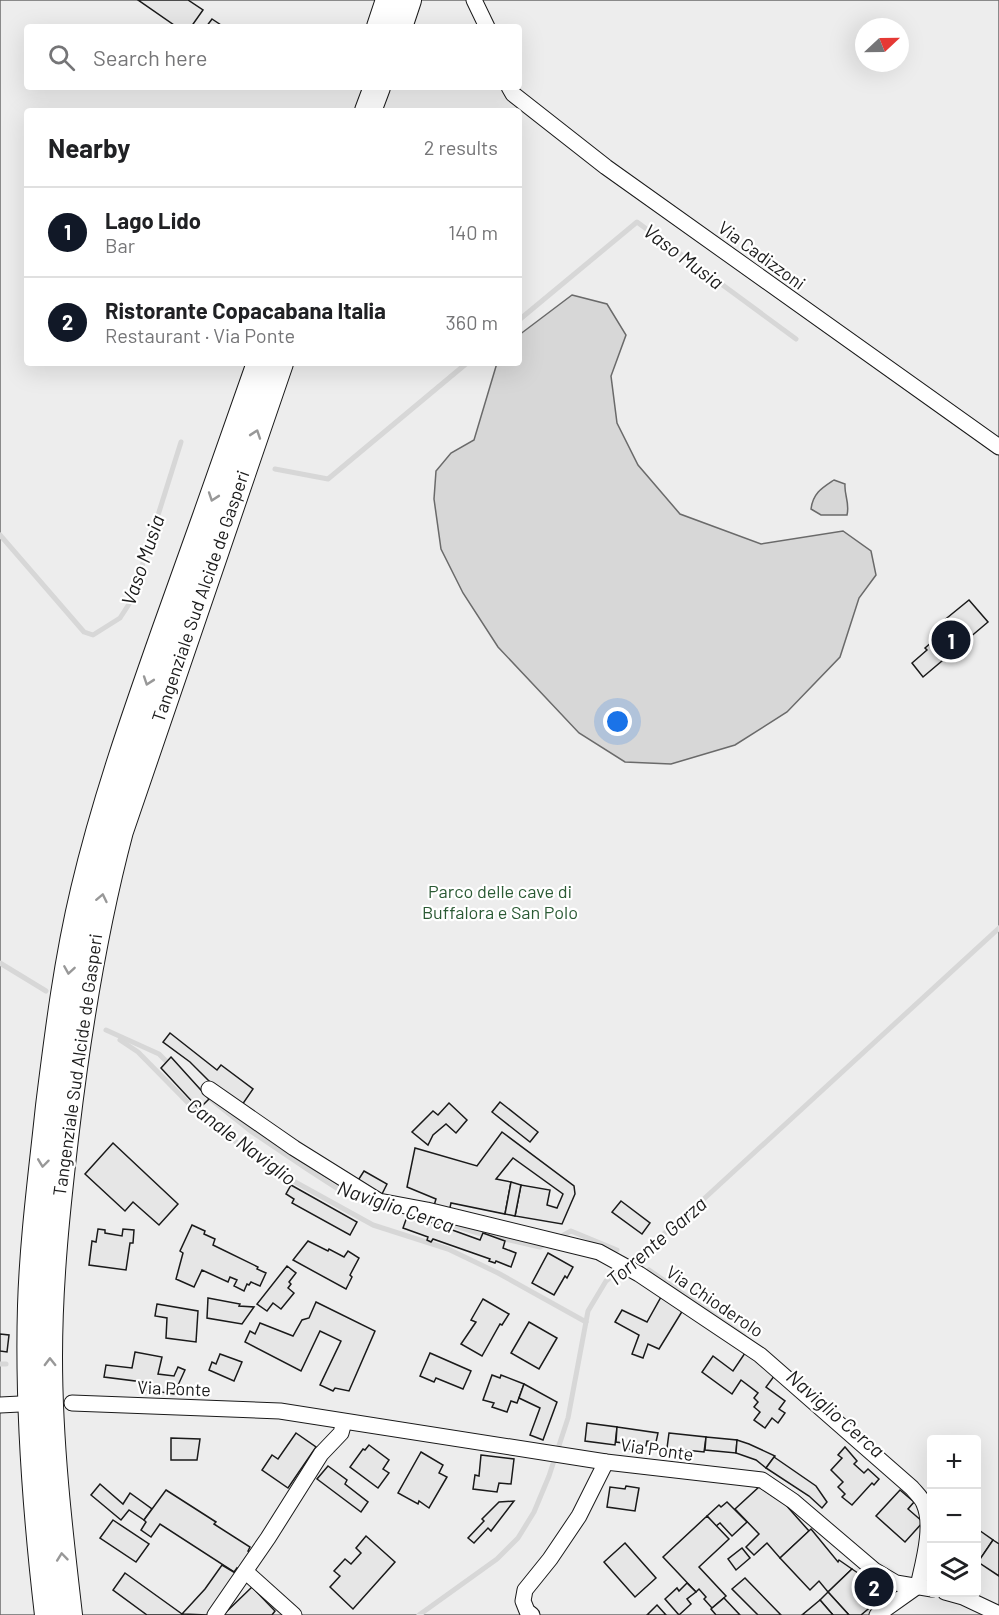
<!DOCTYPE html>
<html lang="en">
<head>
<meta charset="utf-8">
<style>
	:root { --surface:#fff; --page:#f6f6f6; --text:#202124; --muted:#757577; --line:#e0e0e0; --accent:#111827 }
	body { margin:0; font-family:Barlow,sans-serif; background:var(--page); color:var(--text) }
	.controls { position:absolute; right:18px; bottom:18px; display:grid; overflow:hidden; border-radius:6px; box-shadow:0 6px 24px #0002 }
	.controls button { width:54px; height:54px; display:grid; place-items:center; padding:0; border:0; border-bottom:2px solid var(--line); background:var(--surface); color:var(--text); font:30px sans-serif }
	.compass { position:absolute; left:855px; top:18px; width:54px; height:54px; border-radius:50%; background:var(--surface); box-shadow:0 6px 24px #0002; rotate:68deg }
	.you { position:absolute; left:618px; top:722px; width:21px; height:21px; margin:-15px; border:4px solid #fff; border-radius:50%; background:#1a73e8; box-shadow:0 0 0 9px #1a73e833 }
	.badge { display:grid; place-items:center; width:39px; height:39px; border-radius:50%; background:var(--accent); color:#fff; font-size:20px; font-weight:700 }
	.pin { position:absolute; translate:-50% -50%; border:3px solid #fff; box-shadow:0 2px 6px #0006 }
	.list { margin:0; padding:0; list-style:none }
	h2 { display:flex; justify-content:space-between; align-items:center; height:78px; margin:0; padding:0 24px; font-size:26px }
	h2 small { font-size:20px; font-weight:400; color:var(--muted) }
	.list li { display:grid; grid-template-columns:39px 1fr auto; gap:18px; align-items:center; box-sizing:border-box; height:90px; padding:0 24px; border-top:2px solid var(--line) }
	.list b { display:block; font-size:22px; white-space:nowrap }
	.list p { margin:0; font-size:20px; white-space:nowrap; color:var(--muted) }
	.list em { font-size:20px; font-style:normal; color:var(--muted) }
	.icon { flex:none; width:33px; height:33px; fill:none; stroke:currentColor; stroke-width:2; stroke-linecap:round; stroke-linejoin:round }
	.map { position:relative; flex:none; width:999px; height:1615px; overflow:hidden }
	.search { position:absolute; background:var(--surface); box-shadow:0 6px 24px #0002; left:24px; top:24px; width:498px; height:66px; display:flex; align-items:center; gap:15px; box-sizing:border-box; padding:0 21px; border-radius:6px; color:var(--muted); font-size:22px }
	.panel { position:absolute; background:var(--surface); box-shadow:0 6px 24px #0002; left:24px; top:108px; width:498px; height:258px; border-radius:6px }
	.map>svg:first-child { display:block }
	.built { fill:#ededed; stroke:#6a6a6a; stroke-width:1.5; fill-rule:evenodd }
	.water { fill:#d7d7d7; stroke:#6a6a6a; stroke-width:1.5 }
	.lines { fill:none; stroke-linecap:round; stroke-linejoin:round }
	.stream { stroke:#d7d7d7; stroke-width:5 }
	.building { fill:#e6e6e6; stroke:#1a1a1a; stroke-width:1.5 }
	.minor-casing { stroke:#1a1a1a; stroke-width:17 }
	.trunk-casing { stroke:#1a1a1a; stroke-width:28 }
	.minor { stroke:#fff; stroke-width:15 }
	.trunk { stroke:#fff; stroke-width:26 }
	.oneway { stroke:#989898 }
	.labels { text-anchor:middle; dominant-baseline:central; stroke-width:4.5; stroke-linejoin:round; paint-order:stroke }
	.street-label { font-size:18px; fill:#1a1a1a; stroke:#fff }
	.park-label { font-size:18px; fill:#2b5a34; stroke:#fff }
	.water-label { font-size:20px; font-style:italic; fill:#1a1a1a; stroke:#fff }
</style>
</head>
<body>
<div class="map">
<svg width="999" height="1615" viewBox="0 0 999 1615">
	<rect width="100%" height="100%" fill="#fff"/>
	<path class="built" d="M0 0H999V1615H0ZM27 27H519V87H27ZM864 27H900V63H864ZM27 111H519V363H27ZM932 1440H976V1592H932Z"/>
	<g class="water">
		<path d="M572 295 607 304 626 335 611 376 617 423 638 465 680 514 761 544 843 531 871 551 876 575 859 598 840 657 787 712 735 745 671 764 625 762 579 733 498 647 463 593 441 549 434 499 436 471 451 453 474 440 497 363H519V335Z"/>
		<path d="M834 480 845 484C844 495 850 503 847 515H821L811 509C813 493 822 488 834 480Z"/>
	</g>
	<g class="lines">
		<g class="stream">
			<path d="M519 320 637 222 796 339"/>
			<path d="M275 469 328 479 467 363"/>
			<path d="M0 535 84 632 93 635 120 618 131 601 181 442"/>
			<path d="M0 963 46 991"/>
			<path d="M106 1030 159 1054 171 1066"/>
			<path d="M120 1040 138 1052 201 1116 277 1172 373 1225 448 1249 498 1273 586 1322"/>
			<path d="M208 1097 252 1132 307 1169 341 1191 362 1198"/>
			<path d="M423 1216 478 1233 540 1247 547 1243"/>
			<path d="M558 1238 571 1231 617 1250"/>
			<path d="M649 1270 744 1336"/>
			<path d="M0 1364H6"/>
			<path d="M798 1379 834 1410"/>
			<path d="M419 1615 497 1559 518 1538 534 1512 549 1476 568 1418 588 1311 606 1281 682 1219 999 928"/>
		</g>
	</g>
	<g class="building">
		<path d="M138 0H188L203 10 191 27H177Z"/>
		<path d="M212 19 224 27H206Z"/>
		<path d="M969 600 988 622 923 677 912 663 927 650 925 648 948 628 942 622Z"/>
		<path d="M170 1033 217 1070 221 1065 253 1089 242 1105 217 1089 190 1062 163 1042Z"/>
		<path d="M171 1057 209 1099 199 1109 161 1068Z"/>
		<path d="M500 1102 538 1132 530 1142 492 1112Z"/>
		<path d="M449 1103 467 1120 456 1133 446 1124 433 1135 428 1145 412 1132 433 1111 438 1115Z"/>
		<path d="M502 1132 574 1186 575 1194 562 1224 515 1216 521 1185 550 1190 547 1205 557 1208 563 1194 513 1158 496 1179 511 1182 505 1214 451 1203 449 1212 433 1209 436 1199 407 1187 415 1148 477 1166Z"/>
		<path d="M113 1143 178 1204 159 1225 133 1202 125 1211 85 1174Z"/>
		<path d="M364 1171 387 1184 381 1196 357 1182Z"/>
		<path d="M511 1182 521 1185 515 1216 505 1214Z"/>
		<path d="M291 1185 357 1222 350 1235 292 1203 294 1199 286 1194Z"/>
		<path d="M621 1201 650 1223 642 1234 612 1212Z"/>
		<path d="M408 1214 480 1240 483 1233 505 1241 503 1248 516 1253 511 1267 496 1261 495 1263 489 1261 490 1259 433 1239 431 1242 427 1240 428 1237 403 1228Z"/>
		<path d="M192 1225 205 1231 204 1234 215 1239 213 1245 258 1267 257 1269 266 1273 260 1286 251 1282 249 1285 247 1284 244 1291 234 1286 237 1280 230 1277 228 1282 202 1270 194 1287 176 1279 183 1253 180 1251Z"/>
		<path d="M98 1229 105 1230V1233L122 1236 123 1229 134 1230 133 1243H130L126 1270 89 1265 92 1241 96 1242Z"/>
		<path d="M308 1241 328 1251 329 1249 344 1257 348 1251 359 1258 350 1275 352 1277 346 1289 293 1260Z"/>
		<path d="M548 1253 573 1267 567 1278 565 1276 554 1295 532 1283Z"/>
		<path d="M287 1266 296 1273 289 1282 291 1284 288 1288 294 1293 281 1309 273 1303 267 1311 257 1304Z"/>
		<path d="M661 1297 683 1310 659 1349 648 1344 643 1358 632 1354 639 1335 615 1322 622 1310 647 1322Z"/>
		<path d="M208 1298 240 1304 239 1306 254 1307 242 1324 207 1318Z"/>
		<path d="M483 1299 509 1314 502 1325 500 1324 482 1356 461 1344 476 1322 471 1320Z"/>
		<path d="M316 1302 375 1331 349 1391 335 1388 333 1391 320 1385 341 1341 320 1331 301 1371 245 1342 250 1331 255 1334 260 1323 293 1336 302 1320 309 1318Z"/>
		<path d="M157 1304 198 1311 196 1342 166 1338 167 1318 155 1316Z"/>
		<path d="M529 1322 557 1338 539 1369 511 1353Z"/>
		<path d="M0 1334 9 1335 7 1352 0 1351Z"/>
		<path d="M135 1352 162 1357 158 1374 174 1376 178 1367 185 1370 174 1394 142 1389 143 1382 104 1377 106 1365 132 1368Z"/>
		<path d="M430 1353 471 1371 463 1389 436 1378 434 1382 420 1376Z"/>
		<path d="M745 1353 775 1375 766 1387 785 1401 779 1409 785 1413 778 1423 772 1418 765 1428 754 1420 760 1412 754 1407 758 1402 754 1398 758 1393 741 1380 732 1394 702 1372 713 1356 733 1371Z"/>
		<path d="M220 1354 242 1362 234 1381 209 1370 212 1362 216 1364Z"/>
		<path d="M492 1375 500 1378 501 1375 524 1384 517 1403 511 1401 507 1412 492 1407 494 1403 483 1400Z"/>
		<path d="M524 1384 557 1402 543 1440 530 1435 540 1408 519 1398Z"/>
		<path d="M587 1423 617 1427 615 1445 585 1441Z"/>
		<path d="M617 1427 658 1433 656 1442 647 1441 646 1446H642L641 1451 629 1449 630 1444 616 1442Z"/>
		<path d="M296 1433 316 1447 288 1488 262 1470 272 1455 278 1459Z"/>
		<path d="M669 1433 706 1437 704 1452 667 1448Z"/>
		<path d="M706 1437 737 1440 736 1453 705 1450Z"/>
		<path d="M171 1438 200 1439 197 1460H171Z"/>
		<path d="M737 1440 749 1444 775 1456 766 1468 756 1460 736 1453Z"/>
		<path d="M369 1445 389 1460 383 1469 389 1473 378 1488 350 1467 363 1449 365 1450Z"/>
		<path d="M845 1447 857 1461 854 1464 864 1473 868 1469 879 1479 874 1485 872 1483 852 1505 842 1497 845 1494 838 1487 843 1482 831 1470 842 1458 838 1455Z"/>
		<path d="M421 1452 443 1465 439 1473 447 1477 429 1508 419 1501 418 1504 398 1493Z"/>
		<path d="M481 1455 514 1459 511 1484 499 1483 497 1492 473 1489 475 1475 479 1476Z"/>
		<path d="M774 1457 816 1486 827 1502 822 1508 809 1496 766 1468Z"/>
		<path d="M328 1466 347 1480 345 1484 368 1502 361 1512 317 1479Z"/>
		<path d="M100 1484 123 1504 130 1493 152 1509 144 1520 129 1510 121 1520 91 1495Z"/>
		<path d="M626 1486 639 1488 635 1511 607 1507 610 1487 625 1489Z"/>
		<path d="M759 1487 785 1504 809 1531 780 1558 767 1543 754 1555 746 1547 759 1534 735 1509Z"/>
		<path d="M166 1490 216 1522 214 1524 250 1547 248 1551 250 1553 239 1570 237 1568 234 1572 160 1524 151 1537 141 1530 146 1522 144 1520Z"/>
		<path d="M900 1490 914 1502 908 1509 923 1522 905 1542 876 1516Z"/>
		<path d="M514 1501 491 1531 488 1528 474 1543 468 1538 484 1521 482 1519 499 1502Z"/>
		<path d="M727 1502 747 1522 732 1536 720 1523 716 1526 707 1516 719 1505 721 1507Z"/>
		<path d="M707 1516 729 1539 699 1567 726 1596 712 1608 704 1599 706 1597 699 1589 696 1592 663 1557Z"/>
		<path d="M113 1520 149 1544 136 1562 100 1538Z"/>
		<path d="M976 1528 993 1540 977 1564H976Z"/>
		<path d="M811 1529 838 1562 839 1560 852 1569 828 1592 819 1581 810 1590 780 1558Z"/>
		<path d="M366 1536 395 1562 353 1609 330 1587 340 1576 334 1571 345 1559 351 1564 361 1553 356 1548Z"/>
		<path d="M993 1540 999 1544V1576L978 1562Z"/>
		<path d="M625 1543 656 1578 635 1597 604 1562Z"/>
		<path d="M742 1548 750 1558 736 1570 728 1559Z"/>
		<path d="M222 1565 237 1574 208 1615 182 1614 205 1589Z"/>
		<path d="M852 1569 887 1593 861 1615H849L828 1592Z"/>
		<path d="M125 1573 182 1614 183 1615H147L113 1590Z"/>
		<path d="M745 1578 781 1615H758L732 1589Z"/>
		<path d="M687 1583 696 1592 687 1599 691 1604 679 1615 665 1599 677 1588 679 1591Z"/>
		<path d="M252 1587 275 1611 272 1615H223Z"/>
		<path d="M828 1592 849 1615H833L820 1600Z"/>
		<path d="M724 1598 740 1615H716L711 1609Z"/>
		<path d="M820 1600 833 1615H802Z"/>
		<path d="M657 1605 666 1615H647Z"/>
	</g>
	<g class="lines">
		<defs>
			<g id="minor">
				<path d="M474 0 487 27"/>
				<path d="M509 87 513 94 606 167 999 447"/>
				<path d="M209 1089 294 1148 379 1201 427 1210 599 1252 639 1274 760 1355 912 1488C916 1493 922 1498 924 1504 934 1526 923 1563 918 1586L877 1615"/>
				<path d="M72 1403 280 1411 606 1462 762 1480 793 1501 874 1570 896 1583 932 1589"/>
				<path d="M0 1405 20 1404"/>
				<path d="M246 1572 294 1615"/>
				<path d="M945 1592 963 1597 999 1614"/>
				<path d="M215 1615 268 1538 321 1454 341 1433 344 1422"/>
				<path d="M532 1615 527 1611 523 1601 525 1590 550 1559 579 1516 606 1462"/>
			</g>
			<g id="trunk">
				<path d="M380 27 389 0"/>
				<path d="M399 27 408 0"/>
				<path d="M368 111 377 87"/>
				<path d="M48 1615C36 1512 28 1409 31 1306 33 1239 42 1173 49 1106 58 1034 67 961 84 890 105 801 135 716 165 631 197 542 229 452 260 363"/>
				<path d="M69 1615C59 1529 49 1443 49 1357 49 1281 57 1206 66 1130 78 1029 94 929 120 831L280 363"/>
			</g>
		</defs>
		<use href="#minor" class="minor-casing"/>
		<use href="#trunk" class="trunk-casing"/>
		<use href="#minor" class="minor"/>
		<use href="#trunk" class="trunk"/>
	</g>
	<defs><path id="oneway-chevron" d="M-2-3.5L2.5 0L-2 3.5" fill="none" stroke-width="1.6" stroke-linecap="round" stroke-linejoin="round" transform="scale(1.5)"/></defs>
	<g class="oneway">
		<use href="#oneway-chevron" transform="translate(256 434) rotate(-71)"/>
		<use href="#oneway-chevron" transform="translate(213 497) rotate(109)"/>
		<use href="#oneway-chevron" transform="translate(148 681) rotate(109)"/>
		<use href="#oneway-chevron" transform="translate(102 898) rotate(-78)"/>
		<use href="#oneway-chevron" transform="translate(69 970) rotate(99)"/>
		<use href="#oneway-chevron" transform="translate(43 1163) rotate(97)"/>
		<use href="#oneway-chevron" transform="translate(50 1362) rotate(-91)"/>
		<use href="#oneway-chevron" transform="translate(62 1557) rotate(-96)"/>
	</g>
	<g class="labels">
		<g class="street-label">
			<text transform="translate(762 255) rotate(36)">Via Cadizzoni</text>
			<text transform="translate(200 596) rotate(-71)">Tangenziale Sud Alcide de Gasperi</text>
			<text transform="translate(77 1065) rotate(-82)">Tangenziale Sud Alcide de Gasperi</text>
			<text transform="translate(715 1301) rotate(34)">Via Chioderolo</text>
			<text transform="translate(174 1388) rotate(2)">Via Ponte</text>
			<text transform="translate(657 1449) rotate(8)">Via Ponte</text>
		</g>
		<g class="park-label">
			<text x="500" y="891">Parco delle cave di<tspan x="500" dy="21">Buffalora e San Polo</tspan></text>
		</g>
		<g class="water-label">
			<text transform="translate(684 256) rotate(37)">Vaso Musia</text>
			<text transform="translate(142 560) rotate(-71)">Vaso Musia</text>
			<text transform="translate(242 1141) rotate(37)">Canale Naviglio</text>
			<text transform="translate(396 1206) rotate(19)">Naviglio Cerca</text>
			<text transform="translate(656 1241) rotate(-41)">Torrente Garza</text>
			<text transform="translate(836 1413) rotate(41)">Naviglio Cerca</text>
		</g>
	</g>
</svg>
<div class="controls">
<button>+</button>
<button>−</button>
<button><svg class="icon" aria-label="layers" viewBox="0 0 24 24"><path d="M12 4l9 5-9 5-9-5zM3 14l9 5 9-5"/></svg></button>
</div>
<svg class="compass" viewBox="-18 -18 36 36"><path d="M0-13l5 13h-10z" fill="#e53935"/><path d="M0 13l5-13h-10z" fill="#757577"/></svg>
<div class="you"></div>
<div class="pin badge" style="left:951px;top:640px">1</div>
<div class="pin badge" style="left:874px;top:1587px">2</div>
<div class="search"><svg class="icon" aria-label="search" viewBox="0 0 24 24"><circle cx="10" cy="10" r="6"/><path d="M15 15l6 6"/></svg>Search here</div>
<section class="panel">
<h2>Nearby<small>2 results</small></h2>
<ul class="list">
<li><span class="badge">1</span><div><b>Lago Lido</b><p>Bar</p></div><em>140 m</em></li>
<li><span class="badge">2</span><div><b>Ristorante Copacabana Italia</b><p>Restaurant · Via Ponte</p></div><em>360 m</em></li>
</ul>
</section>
</div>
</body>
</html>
